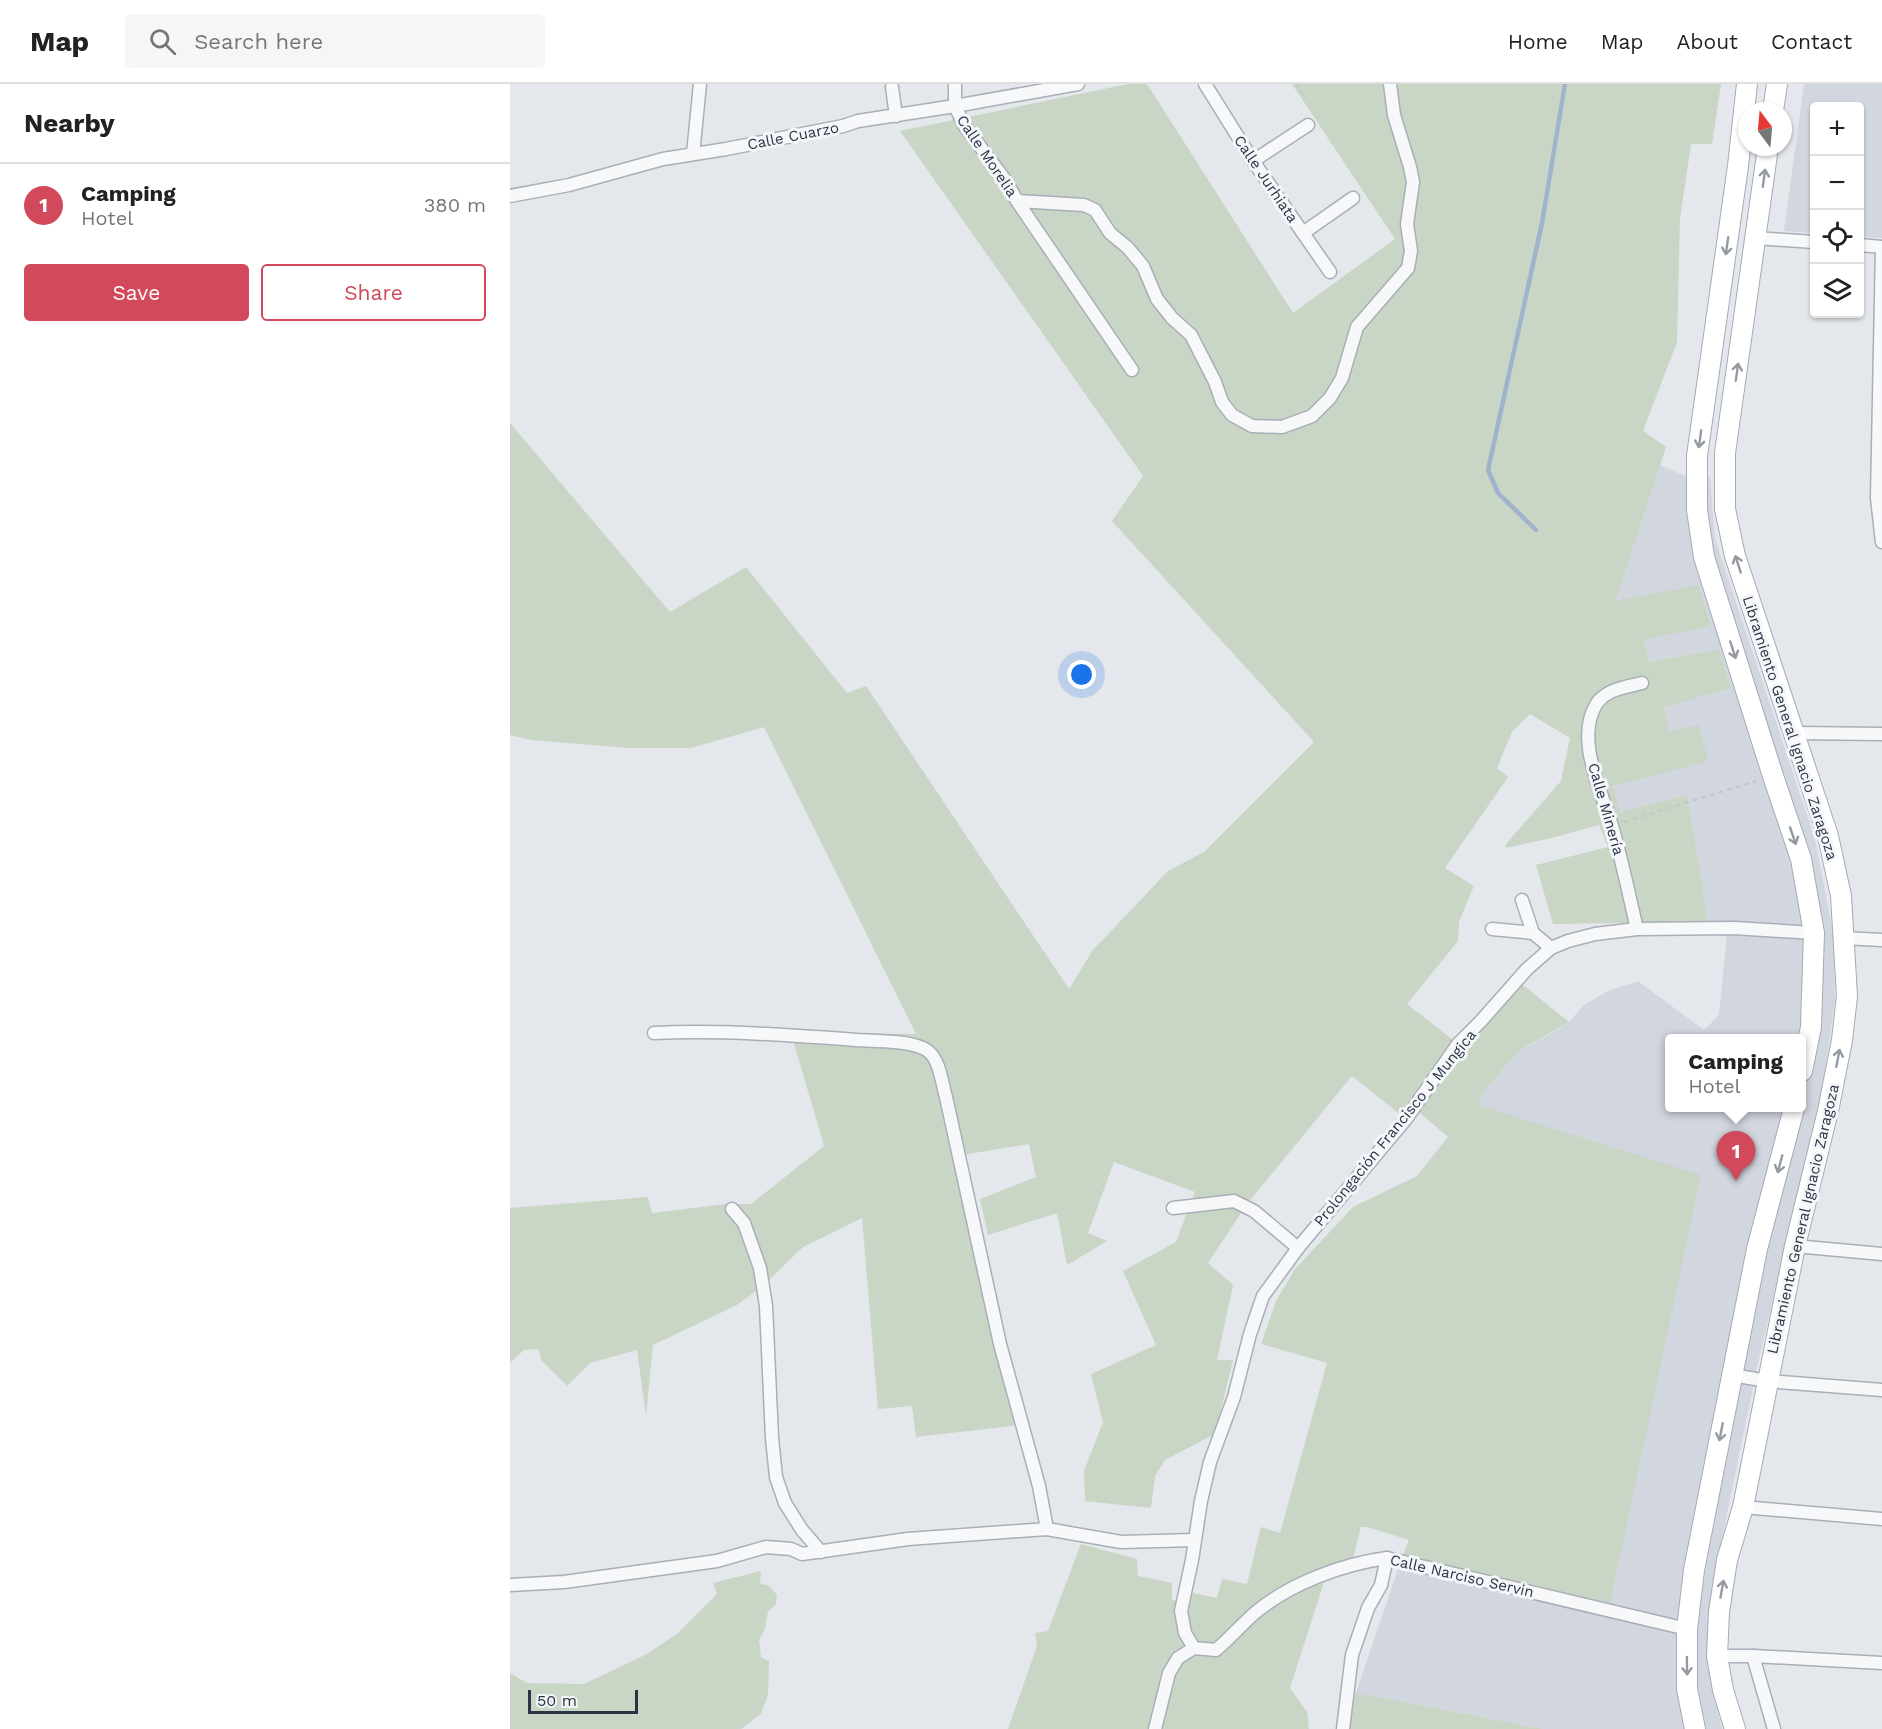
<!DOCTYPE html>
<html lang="en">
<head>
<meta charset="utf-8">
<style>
	:root { --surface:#fff; --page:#f6f6f6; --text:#222; --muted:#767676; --line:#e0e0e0; --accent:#d1495b }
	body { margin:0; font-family:"Work Sans",sans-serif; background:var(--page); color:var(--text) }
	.controls { position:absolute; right:18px; top:18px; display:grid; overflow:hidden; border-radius:6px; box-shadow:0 2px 4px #0004 }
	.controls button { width:54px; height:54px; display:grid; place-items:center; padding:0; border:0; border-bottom:2px solid var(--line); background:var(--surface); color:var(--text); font:30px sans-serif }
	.compass { position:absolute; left:1228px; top:18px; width:54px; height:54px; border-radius:50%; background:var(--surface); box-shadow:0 2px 4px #0004; rotate:344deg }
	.scale { position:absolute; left:18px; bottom:15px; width:110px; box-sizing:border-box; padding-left:6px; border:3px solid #2b3445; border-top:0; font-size:16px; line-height:21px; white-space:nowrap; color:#2b3445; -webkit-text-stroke:4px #f4f6f9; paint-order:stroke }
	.you { position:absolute; left:572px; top:591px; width:21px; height:21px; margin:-15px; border:4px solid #fff; border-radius:50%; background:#1a73e8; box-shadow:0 0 0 9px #1a73e833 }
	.badge { display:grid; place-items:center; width:39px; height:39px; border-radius:50%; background:var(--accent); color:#fff; font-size:20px; font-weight:700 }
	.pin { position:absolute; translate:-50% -50px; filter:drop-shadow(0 2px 3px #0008) }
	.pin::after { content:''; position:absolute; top:32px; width:21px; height:18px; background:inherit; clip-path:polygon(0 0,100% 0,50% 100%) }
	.popup { position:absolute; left:1155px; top:950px; width:141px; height:78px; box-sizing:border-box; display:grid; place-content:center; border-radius:6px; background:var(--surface); filter:drop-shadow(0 2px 4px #0005); font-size:20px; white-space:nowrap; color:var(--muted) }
	.popup b { font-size:22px; color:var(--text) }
	.popup::after { content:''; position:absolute; left:50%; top:100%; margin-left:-12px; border:12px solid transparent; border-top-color:var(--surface) }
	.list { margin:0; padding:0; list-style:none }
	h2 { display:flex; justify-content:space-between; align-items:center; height:78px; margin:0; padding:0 24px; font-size:26px }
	h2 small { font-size:20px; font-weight:400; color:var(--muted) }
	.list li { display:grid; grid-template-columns:39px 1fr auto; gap:18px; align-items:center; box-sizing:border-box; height:84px; padding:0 24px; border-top:2px solid var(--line) }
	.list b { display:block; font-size:22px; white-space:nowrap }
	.list p { margin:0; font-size:20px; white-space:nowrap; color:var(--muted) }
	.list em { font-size:20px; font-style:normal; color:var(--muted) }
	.actions { display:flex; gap:12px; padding:18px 24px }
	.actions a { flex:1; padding:14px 0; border:2px solid var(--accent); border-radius:6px; text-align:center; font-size:21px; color:var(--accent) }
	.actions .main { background:var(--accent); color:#fff }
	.icon { flex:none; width:33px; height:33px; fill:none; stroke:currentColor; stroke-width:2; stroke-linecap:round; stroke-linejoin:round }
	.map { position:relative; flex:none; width:1372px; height:1645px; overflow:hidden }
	header { display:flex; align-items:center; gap:36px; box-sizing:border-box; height:84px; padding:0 30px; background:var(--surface); border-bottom:2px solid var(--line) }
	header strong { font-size:28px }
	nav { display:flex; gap:33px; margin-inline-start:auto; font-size:21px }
	.search { width:420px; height:54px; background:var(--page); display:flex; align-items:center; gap:15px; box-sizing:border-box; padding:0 21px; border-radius:6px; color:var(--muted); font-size:22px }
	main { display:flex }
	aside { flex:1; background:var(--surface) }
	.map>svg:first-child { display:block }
	.built { fill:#d2d6de; fill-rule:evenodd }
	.green { fill:#c9d6c5 }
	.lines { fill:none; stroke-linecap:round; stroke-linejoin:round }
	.stream { stroke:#9fb4cc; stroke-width:4.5 }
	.minor-casing { stroke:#a9aeb7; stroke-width:15 }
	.primary-casing { stroke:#a3abb8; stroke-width:22 }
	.path { stroke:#c2c5cb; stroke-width:2; stroke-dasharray:4.5 4.5; stroke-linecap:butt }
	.minor { stroke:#f7f8fa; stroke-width:12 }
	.primary { stroke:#fff; stroke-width:20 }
	.oneway { stroke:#959aa2 }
	.labels { text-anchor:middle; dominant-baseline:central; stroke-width:6; stroke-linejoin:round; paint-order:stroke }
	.street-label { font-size:15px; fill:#2b3445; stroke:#f4f6f9 }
</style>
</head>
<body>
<header>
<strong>Map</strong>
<div class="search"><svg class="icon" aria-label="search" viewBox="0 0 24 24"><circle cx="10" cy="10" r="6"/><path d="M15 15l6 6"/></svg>Search here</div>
<nav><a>Home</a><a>Map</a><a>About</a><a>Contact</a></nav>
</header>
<main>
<aside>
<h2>Nearby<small></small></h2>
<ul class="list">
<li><span class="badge">1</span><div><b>Camping</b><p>Hotel</p></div><em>380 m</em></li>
</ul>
<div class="actions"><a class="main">Save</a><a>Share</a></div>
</aside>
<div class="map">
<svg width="1372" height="1645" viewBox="0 0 1372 1645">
	<rect width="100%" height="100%" fill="#e4e7ec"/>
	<g class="built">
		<path d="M1294 0H1372V154L1350 153V22H1304V149L1274 147Z"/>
		<path d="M1150 381 1173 391 1200 393 1205 455 1305 755 1323 848 1325 916 1313 1001 1247 1284 1204 1493 1198 1553 1204 1612 1212 1645H1034L846 1609 890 1479 1097 1534 1154 1261 967 1021 973 1008 1009 967 1049 945 1059 938 1074 921 1098 907 1128 897 1194 946 1209 931 1217 850 1232 839 1197 838 1192 797 1177 712 1109 728 1103 702 1160 648 1154 622 1221 604 1208 565 1139 578 1134 556 1201 542 1189 502 1106 518ZM1160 954H1292V1024H1160Z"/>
	</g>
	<g class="green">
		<path d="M618 0H637L783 229 885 155 782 0H1211L1202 60H1181L1170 135 1167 258 1133 347 1156 363 1106 517 1189 501 1201 542 1134 556 1139 578 1209 565 1221 604 1154 623 1160 648 1189 641 1198 677 1103 702 1110 728 1177 711 1192 797 1197 838 1043 840 1026 781 1098 763 1089 741 1042 754 996 764V760L1051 697 1060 654 1020 630 1002 648 987 684 998 693 935 784 964 802 949 838 948 857 897 920 948 960 1008 897 1059 938 1009 967 973 1008 968 1021 1191 1091 1097 1534 890 1479 899 1456 857 1443H851L840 1486 815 1495 780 1604 797 1628 799 1645H498L527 1562 525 1549 538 1547 571 1460 627 1475 628 1492 662 1499V1516L679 1519 683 1509 707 1514 712 1495 737 1500 751 1443 770 1449 817 1279 751 1260 766 1217 785 1185 843 1123 907 1092 938 1053 904 1024 896 1035 842 992 737 1120 698 1179 723 1201 707 1276H723L705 1350 655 1376 645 1392 641 1424 575 1417 574 1387 593 1338 581 1290 646 1261 613 1187 666 1158 685 1108 604 1078 578 1149 597 1157 557 1181 547 1129 478 1151 470 1115 526 1093 519 1060 446 1072 510 1341 406 1353 402 1322 368 1325 352 1134 293 1163 254 1201 227 1221 143 1261 136 1332 127 1266 80 1279 57 1302 31 1276 29 1265 14 1266 1 1278 0 1276V1124L138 1113 142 1129 216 1120H241L314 1062 281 949 406 950 254 643 181 664H119L21 656 0 651V339L160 528 236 483 337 609 356 602 559 905 583 866 658 787 694 768 804 658 602 437 633 392 390 47Z"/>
		<path d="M251 1487 250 1500 258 1501 267 1511 266 1521 258 1527 255 1545 249 1556 251 1573 259 1577 258 1611 251 1630 231 1645H0V1589L17 1599 74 1600 137 1570 168 1549 207 1510 203 1499Z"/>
		<path d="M845 1609H846L1034 1645H839Z"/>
	</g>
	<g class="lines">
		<path class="stream" d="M1026 446 988 409 978 386 1032 139 1055 0"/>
		<defs>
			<g id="minor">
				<path d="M445 0V22L454 41 496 97 507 117 574 121 585 126 600 149 618 164 633 182 647 215 662 234 681 251 705 298 712 318 722 331 742 342 772 343 802 332 820 314 832 294 847 243 898 184 901 167 897 140 903 98 900 83 884 31 880 0"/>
				<path d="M695 0 743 77 820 188"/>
				<path d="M382 3 386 32"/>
				<path d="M183 70 190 0"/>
				<path d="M743 77 798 41"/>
				<path d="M0 112 59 101 153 75 216 65 333 42 348 37 445 22 568 0"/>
				<path d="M507 117 622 286"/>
				<path d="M793 149 843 114"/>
				<path d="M1245 154 1304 158"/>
				<path d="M1350 161 1372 163"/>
				<path d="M1372 163 1367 414 1372 458"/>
				<path d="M1284 649 1372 650"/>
				<path d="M1012 816 1023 849 1041 864"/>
				<path d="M982 845 1023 849"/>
				<path d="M1127 845C1119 811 1112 776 1102 742 1092 708 1064 654 1087 619 1097 605 1116 603 1132 599"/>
				<path d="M1333 854 1372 856"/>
				<path d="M144 949C211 946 279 951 346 956 364 957 403 956 418 967 430 976 432 1000 436 1013L490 1260 529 1402 537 1445"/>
				<path d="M663 1124 724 1117 744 1127 788 1164"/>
				<path d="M222 1125 234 1139 250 1184 256 1222 262 1354 266 1393 275 1419 292 1446 311 1468"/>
				<path d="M1285 1162 1372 1170"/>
				<path d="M1222 1291 1257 1297 1372 1306"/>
				<path d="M1233 1423 1372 1435"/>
				<path d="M0 1501 54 1498 207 1477 256 1463 281 1465 292 1470 398 1455 537 1445 611 1458 684 1456"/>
				<path d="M1177 1545 877 1474C833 1480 781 1499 746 1528 732 1540 720 1554 706 1566L684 1564 675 1549 671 1527 682 1476 691 1417 700 1378 724 1313 740 1250 753 1212 788 1164 896 1035 948 960 971 937 1017 885 1041 864 1058 857 1085 850 1127 845 1224 844 1304 849"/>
				<path d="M1207 1572H1243L1372 1579"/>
				<path d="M1243 1572 1264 1645"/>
				<path d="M645 1645 659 1589 668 1574 684 1564"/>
				<path d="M833 1645 842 1571 858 1524 871 1501 877 1474"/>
			</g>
			<g id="primary">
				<path d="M1237 0 1228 82 1187 372V426L1194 473 1263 692 1291 775 1304 849 1301 943 1292 987"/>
				<path d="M1263 27 1267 0"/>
				<path d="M1185 1645 1177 1605V1545L1184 1486 1247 1165 1284 1024"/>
				<path d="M1225 1645 1213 1606 1207 1572 1209 1528 1217 1476 1233 1423 1285 1162 1318 1027 1332 956 1337 912 1331 812 1318 752 1225 472 1215 425V369L1258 63"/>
			</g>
		</defs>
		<use href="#minor" class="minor-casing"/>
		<use href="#primary" class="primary-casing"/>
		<g class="path">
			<path d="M787 0 793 11"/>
			<path d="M1114 738 1246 697"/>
		</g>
		<use href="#minor" class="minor"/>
		<use href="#primary" class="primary"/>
	</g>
	<defs><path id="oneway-shaft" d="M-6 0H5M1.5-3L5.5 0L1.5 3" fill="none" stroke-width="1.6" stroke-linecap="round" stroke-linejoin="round" transform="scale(1.5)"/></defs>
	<g class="oneway">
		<use href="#oneway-shaft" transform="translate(1254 94) rotate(-82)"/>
		<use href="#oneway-shaft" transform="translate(1217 162) rotate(98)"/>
		<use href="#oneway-shaft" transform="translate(1227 288) rotate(-82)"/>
		<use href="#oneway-shaft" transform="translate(1190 355) rotate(98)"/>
		<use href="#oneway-shaft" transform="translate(1228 480) rotate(-108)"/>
		<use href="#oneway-shaft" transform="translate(1223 566) rotate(72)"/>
		<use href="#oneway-shaft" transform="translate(1283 752) rotate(71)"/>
		<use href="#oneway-shaft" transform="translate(1328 974) rotate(-79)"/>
		<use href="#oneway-shaft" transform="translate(1270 1080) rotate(105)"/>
		<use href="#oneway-shaft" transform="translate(1211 1348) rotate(101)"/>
		<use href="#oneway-shaft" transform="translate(1212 1505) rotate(-80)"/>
		<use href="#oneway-shaft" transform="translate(1177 1582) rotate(89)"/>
	</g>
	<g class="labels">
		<g class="street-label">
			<text transform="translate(283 52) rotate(-11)">Calle Cuarzo</text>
			<text transform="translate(477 72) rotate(56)">Calle Morelia</text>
			<text transform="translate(756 95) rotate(56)">Calle Jurhiata</text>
			<text transform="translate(1280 644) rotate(72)">Libramiento General Ignacio Zaragoza</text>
			<text transform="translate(1096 725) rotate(74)">Calle Minería</text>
			<text transform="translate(885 1044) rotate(-51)">Prolongación Francisco J Mungica</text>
			<text transform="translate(1293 1135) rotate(-77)">Libramiento General Ignacio Zaragoza</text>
			<text transform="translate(952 1492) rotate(13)">Calle Narciso Servin</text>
		</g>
	</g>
</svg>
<div class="controls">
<button>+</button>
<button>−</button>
<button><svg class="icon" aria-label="locate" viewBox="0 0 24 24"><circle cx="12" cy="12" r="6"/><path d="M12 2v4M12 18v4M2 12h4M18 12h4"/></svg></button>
<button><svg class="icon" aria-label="layers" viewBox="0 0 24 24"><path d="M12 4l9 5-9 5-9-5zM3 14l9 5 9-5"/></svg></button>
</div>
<svg class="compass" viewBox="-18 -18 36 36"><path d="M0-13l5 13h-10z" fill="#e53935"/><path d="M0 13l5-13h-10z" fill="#767676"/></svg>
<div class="scale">50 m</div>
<div class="you"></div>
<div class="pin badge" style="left:1226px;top:1097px">1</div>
<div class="popup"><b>Camping</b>Hotel</div>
</div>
</main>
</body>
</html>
